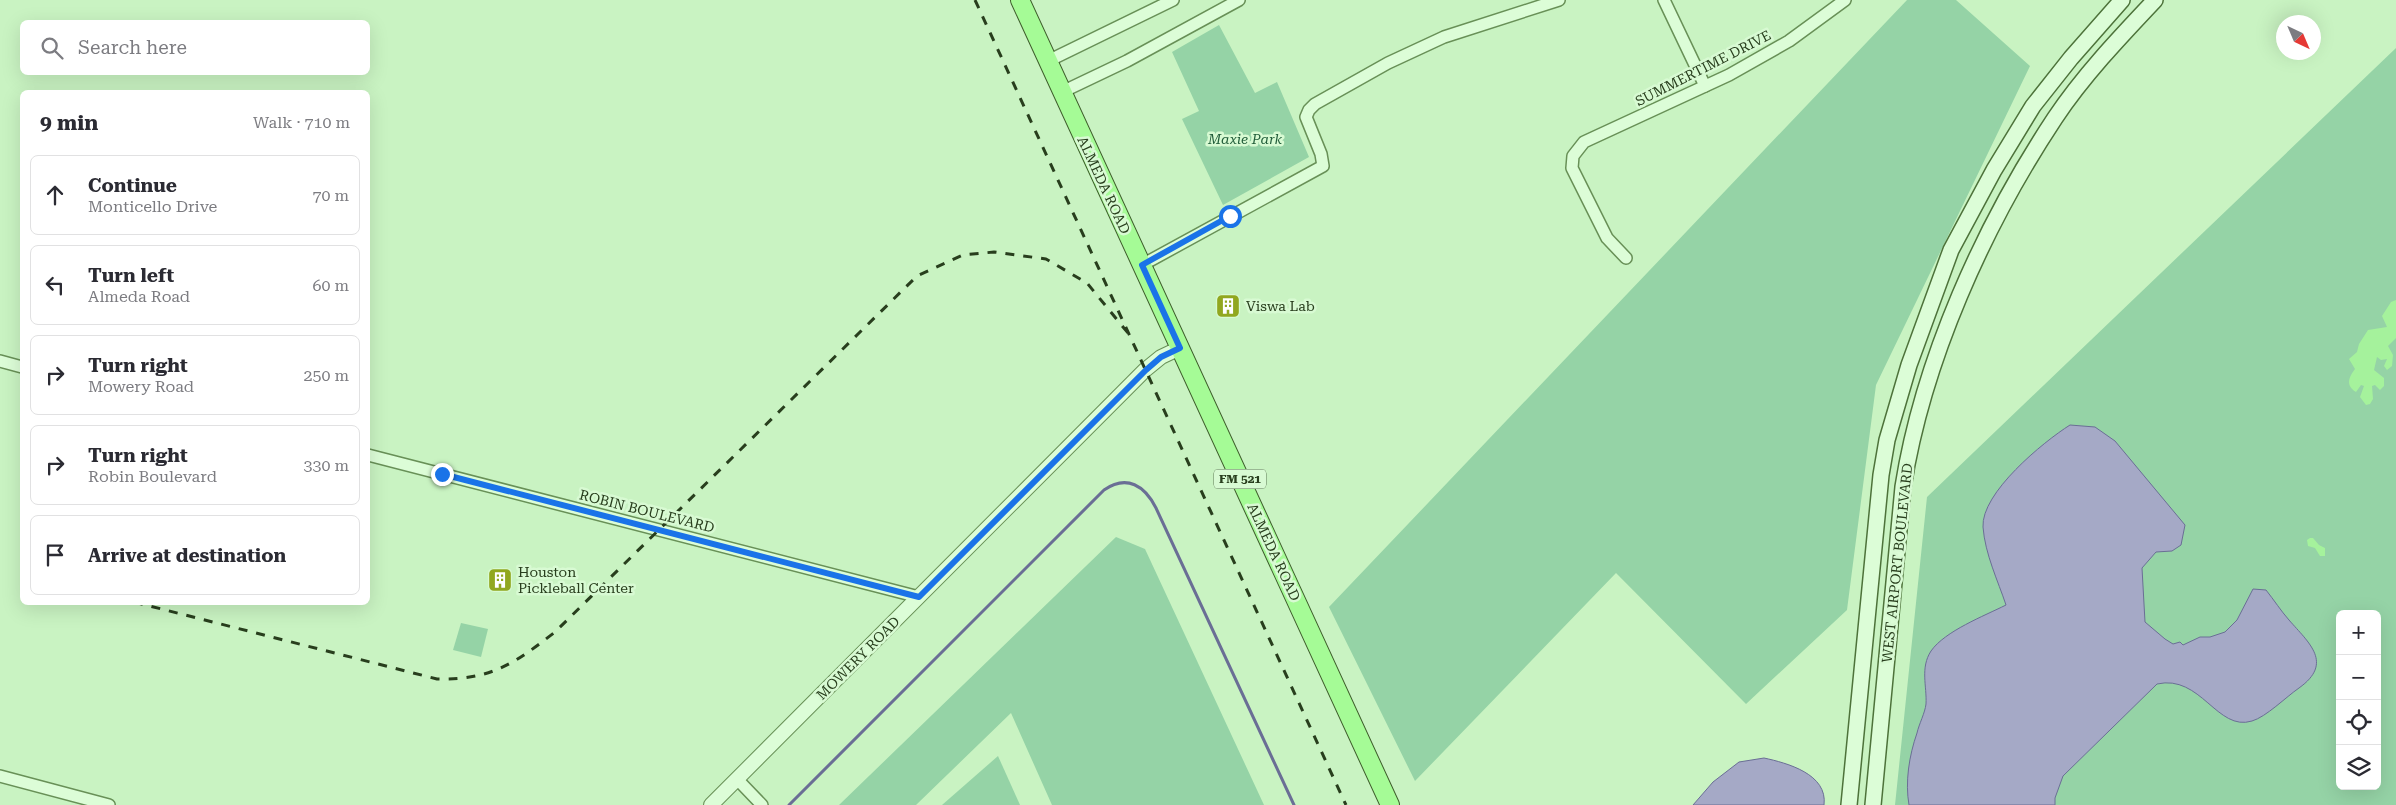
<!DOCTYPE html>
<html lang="en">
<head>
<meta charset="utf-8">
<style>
	:root { --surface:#fff; --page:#f7f7f7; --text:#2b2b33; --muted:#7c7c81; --line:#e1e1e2 }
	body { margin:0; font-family:"Roboto Serif",serif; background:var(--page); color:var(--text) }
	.controls { position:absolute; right:15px; bottom:15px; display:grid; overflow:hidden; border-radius:8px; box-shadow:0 5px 20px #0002 }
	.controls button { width:45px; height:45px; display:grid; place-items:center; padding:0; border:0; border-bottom:1px solid var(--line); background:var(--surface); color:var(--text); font:25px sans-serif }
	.compass { position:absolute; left:2276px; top:15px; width:45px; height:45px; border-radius:50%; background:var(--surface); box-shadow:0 5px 20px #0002; rotate:136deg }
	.stop { position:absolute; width:15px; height:15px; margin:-11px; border:4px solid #1a73e8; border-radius:50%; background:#fff }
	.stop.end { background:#1a73e8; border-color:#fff; box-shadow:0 1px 5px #0008 }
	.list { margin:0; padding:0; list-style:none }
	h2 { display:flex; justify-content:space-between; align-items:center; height:65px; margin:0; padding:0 20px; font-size:21px }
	h2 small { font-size:16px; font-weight:400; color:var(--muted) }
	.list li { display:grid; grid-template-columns:32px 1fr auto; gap:15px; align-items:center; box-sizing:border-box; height:80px; margin:0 10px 10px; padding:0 10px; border:1px solid var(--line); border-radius:8px }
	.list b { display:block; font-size:19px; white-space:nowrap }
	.list p { margin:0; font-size:16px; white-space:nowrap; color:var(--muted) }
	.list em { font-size:16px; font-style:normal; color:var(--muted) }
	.icon { flex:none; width:28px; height:28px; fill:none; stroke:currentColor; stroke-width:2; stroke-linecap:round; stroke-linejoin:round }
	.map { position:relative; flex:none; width:2396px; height:805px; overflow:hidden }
	.search { position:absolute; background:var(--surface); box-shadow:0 5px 20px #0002; left:20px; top:20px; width:350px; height:55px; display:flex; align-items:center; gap:12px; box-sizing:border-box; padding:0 18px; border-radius:8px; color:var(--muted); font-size:19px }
	.panel { position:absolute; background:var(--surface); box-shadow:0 5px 20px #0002; left:20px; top:90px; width:350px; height:515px; border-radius:8px }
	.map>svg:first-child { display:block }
	.green { fill:#95d3a6; fill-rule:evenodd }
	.sand { fill:#a5f29c }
	.water { fill:#a5a9c6; stroke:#6a6e95 }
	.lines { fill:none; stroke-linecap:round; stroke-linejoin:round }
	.stream { stroke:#6a6e95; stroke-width:3 }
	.minor-casing { stroke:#689057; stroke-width:14 }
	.tertiary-casing { stroke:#689057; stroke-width:16 }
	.secondary-casing { stroke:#4d723a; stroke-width:18 }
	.primary-casing { stroke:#3e5d2b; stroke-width:20 }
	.minor { stroke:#dcfdd7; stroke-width:11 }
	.tertiary { stroke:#dcfdd7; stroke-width:14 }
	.secondary { stroke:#dcfdd7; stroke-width:15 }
	.primary { stroke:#a5fb96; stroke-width:18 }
	.rail { stroke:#283e1d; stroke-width:3; stroke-dasharray:9 9; stroke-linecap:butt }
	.route { stroke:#1a73e8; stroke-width:6 }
	.labels { text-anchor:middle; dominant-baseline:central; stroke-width:5; stroke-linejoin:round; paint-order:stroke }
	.shield { fill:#d8fad3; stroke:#5d7654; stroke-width:1 }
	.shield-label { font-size:12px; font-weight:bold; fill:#283e1d }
	.street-label { font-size:14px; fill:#283e1d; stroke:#d8fad3 }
	.park-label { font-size:14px; font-style:italic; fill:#215d3a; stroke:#d8fad3 }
	.poi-label { font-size:14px; fill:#283e1d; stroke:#d8fad3; text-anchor:start }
</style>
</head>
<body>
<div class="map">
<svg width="2396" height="805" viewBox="0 0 2396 805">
	<rect width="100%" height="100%" fill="#c9f3c2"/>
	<g class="green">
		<path d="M1907 0H1956L2030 66 1876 385 1847 610 1746 704 1616 573 1415 781 1329 607Z"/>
		<path d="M1219 25 1255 93 1277 82 1309 157 1223 205 1182 119 1199 111 1172 52Z"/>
		<path d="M2396 48V805H1895L1927 497ZM2340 614H2377V786H2340Z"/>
		<path d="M1116 537 1145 549 1264 805H1052L1011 713 916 805H839Z"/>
		<path d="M461 623 488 629 481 657 453 650Z"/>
		<path d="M998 756 1020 805H942Z"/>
	</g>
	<g class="sand">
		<path d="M2396 300V338L2388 346 2393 355 2392 366 2387 370 2384 366 2387 359 2381 360 2377 357 2374 370 2384 378V386L2380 390 2375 385 2372 386 2373 399 2370 404 2366 405 2360 397 2364 386 2361 385 2356 392C2345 385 2349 377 2355 369L2349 359 2357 352 2359 344 2368 330 2387 327 2382 316 2391 302Z"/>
		<path d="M2310 538H2313L2319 545 2325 548V556H2320L2315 548 2308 546 2307 540Z"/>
	</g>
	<g class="water">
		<path d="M2070 425 2095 427 2115 441 2185 525 2181 545 2172 551 2156 552 2142 568 2145 622 2165 639 2173 644 2180 642 2183 645 2200 637H2210L2225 632 2237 620 2253 589 2266 590C2274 600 2281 611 2289 620 2309 643 2334 663 2299 688 2286 697 2266 717 2252 721 2217 732 2201 674 2157 684L2063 776 2055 798V805H1909C1905 782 1909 756 1917 733 1919 724 1925 713 1926 704 1927 686 1920 668 1931 651 1945 631 1984 616 2006 605 1998 581 1985 554 1983 527 1981 493 2043 442 2070 425Z"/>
		<path d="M1764 758C1787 763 1828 774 1824 805H1693L1713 782 1739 762Z"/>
	</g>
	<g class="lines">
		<path class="stream" d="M789 805 1104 490C1127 474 1145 486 1156 508L1294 805"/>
		<defs>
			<g id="minor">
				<path d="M1664 0 1705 86"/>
				<path d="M1048 61 1173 0"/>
				<path d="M1062 92 1127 61 1239 0"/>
				<path d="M1626 258 1607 238 1572 168 1573 156 1584 142 1729 75 1789 41 1845 0"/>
				<path d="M1142 265 1323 166 1321 154 1306 117 1309 110 1315 104 1388 63 1444 37 1559 0"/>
				<path d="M0 361 22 367"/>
				<path d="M368 455 919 597"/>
				<path d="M0 776 109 805"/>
				<path d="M737 779 762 805"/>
			</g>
			<path id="tertiary" d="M711 805 1145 370 1161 357 1180 348"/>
			<g id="secondary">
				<path d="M1849 805 1881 475 1887 440 1909 365 1951 250 1994 170 2033 106 2071 58 2122 0"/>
				<path d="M1873 805 1903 487C1923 360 1984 225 2055 118 2083 76 2120 37 2155 0"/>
			</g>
			<path id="primary" d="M1020 0 1390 805"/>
		</defs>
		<use href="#minor" class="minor-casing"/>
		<use href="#tertiary" class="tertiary-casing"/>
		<use href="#secondary" class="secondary-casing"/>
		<use href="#primary" class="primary-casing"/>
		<use href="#minor" class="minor"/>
		<use href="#tertiary" class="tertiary"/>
		<use href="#secondary" class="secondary"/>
		<use href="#primary" class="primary"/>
		<g class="rail">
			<path d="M975 0 1346 805"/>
			<path d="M134 602 437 679C491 680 514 664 555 632L917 276 963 255 994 252 1046 259 1087 283 1128 333"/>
		</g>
	</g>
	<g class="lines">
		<path class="route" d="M442 474 919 597 1146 370 1161 357 1180 348 1142 265 1230 216"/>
	</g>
	<defs>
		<symbol id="building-square" viewBox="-11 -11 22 22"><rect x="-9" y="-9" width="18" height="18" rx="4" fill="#91a71f" stroke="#d8fad3"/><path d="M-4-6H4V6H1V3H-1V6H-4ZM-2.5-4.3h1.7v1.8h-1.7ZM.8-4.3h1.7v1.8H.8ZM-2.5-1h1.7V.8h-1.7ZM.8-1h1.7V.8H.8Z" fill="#fff"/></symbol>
	</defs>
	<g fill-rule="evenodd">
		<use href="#building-square" x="1214" y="292" width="28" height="28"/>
		<use href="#building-square" x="486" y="566" width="28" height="28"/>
	</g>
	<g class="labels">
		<rect class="shield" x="1214" y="469.5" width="52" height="19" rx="4"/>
		<g class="shield-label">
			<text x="1240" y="479">FM 521</text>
		</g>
		<g class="street-label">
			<text transform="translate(1703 68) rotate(-27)">SUMMERTIME DRIVE</text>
			<text transform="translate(1104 185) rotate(65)">ALMEDA ROAD</text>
			<text transform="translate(647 511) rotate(14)">ROBIN BOULEVARD</text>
			<text transform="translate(1274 552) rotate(65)">ALMEDA ROAD</text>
			<text transform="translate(1897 563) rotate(-84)">WEST AIRPORT BOULEVARD</text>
			<text transform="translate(858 658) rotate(-45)">MOWERY ROAD</text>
		</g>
		<g class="park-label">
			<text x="1245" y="139">Maxie Park</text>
		</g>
		<g class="poi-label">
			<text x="1246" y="306">Viswa Lab</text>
			<text x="518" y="572">Houston<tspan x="518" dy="16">Pickleball Center</tspan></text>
		</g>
	</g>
</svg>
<div class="controls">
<button>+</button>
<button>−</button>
<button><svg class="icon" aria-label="locate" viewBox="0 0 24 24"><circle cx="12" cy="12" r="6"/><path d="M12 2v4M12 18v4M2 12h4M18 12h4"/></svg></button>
<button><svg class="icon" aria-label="layers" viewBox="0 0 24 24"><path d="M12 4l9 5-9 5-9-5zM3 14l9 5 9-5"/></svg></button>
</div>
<svg class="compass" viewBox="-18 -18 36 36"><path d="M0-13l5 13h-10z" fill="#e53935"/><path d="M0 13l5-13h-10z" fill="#7c7c81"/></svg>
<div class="stop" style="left:1230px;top:216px"></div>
<div class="stop end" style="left:442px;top:474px"></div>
<div class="search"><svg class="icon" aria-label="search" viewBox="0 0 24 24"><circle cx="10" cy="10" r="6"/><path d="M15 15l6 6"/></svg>Search here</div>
<section class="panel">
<h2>9 min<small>Walk · 710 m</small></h2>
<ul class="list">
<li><svg class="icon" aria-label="ahead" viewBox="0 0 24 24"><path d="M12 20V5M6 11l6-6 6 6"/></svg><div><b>Continue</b><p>Monticello Drive</p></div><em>70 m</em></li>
<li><svg class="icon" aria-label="left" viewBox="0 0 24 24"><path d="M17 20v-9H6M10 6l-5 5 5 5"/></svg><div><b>Turn left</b><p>Almeda Road</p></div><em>60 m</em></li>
<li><svg class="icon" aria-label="right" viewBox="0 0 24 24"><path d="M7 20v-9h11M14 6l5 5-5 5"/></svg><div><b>Turn right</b><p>Mowery Road</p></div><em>250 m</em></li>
<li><svg class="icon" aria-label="right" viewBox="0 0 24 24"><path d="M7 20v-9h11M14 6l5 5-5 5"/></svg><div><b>Turn right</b><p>Robin Boulevard</p></div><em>330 m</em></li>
<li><svg class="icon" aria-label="arrive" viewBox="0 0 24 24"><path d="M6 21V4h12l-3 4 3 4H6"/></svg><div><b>Arrive at destination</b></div></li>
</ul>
</section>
</div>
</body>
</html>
